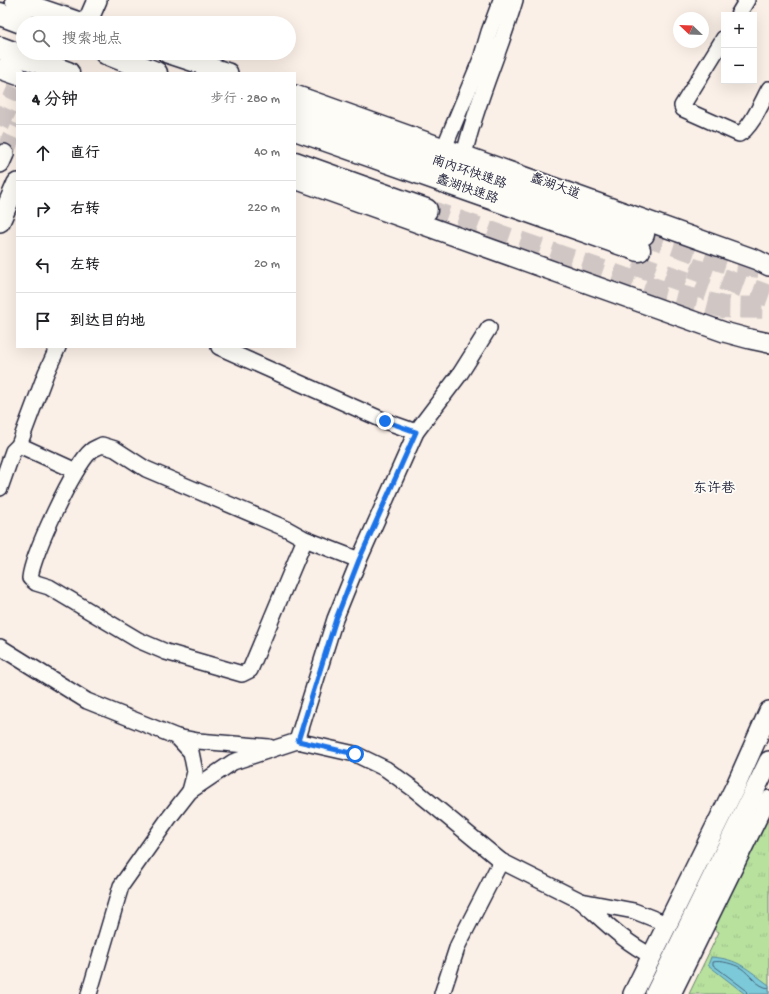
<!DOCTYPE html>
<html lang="zh">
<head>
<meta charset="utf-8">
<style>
	:root { --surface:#fff; --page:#f6f6f6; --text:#202124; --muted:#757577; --line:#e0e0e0 }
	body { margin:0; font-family:"Gochi Hand","LXGW WenKai TC",sans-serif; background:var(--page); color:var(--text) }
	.controls { position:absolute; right:12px; top:12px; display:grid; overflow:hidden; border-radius:0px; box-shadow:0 4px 16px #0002 }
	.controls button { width:36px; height:36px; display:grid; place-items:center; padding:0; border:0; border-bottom:1px solid var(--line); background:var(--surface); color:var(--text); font:20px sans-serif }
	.compass { position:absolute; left:673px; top:12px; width:36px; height:36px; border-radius:50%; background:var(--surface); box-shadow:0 4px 16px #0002; rotate:293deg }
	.stop { position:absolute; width:12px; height:12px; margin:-9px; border:3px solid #1a73e8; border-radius:50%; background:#fff }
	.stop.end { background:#1a73e8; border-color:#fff; box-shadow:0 1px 4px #0008 }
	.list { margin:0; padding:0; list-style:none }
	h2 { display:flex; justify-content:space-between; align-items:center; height:52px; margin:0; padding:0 16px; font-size:17px }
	h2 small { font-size:13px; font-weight:400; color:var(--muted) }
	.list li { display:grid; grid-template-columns:26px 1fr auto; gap:12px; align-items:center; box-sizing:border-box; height:56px; padding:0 16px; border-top:1px solid var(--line) }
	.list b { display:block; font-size:15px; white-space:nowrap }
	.list em { font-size:13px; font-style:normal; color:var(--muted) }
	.icon { flex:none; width:22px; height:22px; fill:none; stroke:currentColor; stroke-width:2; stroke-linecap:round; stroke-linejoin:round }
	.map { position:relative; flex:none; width:769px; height:994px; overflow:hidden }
	.search { position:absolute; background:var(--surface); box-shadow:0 4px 16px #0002; left:16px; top:16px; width:280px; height:44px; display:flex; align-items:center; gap:10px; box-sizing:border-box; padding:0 14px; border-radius:22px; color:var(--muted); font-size:15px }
	.panel { position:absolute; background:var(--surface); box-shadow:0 4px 16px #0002; left:16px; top:72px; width:280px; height:276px; border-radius:0px }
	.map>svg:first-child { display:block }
	.park { fill:url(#park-tufts); stroke:#6d826c }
	.water { fill:#7bc9d9; stroke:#57869a }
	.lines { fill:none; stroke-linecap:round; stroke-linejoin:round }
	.shore { stroke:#46657a; stroke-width:1 }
	.major-tunnel { stroke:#d0c7c5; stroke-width:19; stroke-dasharray:19 10; stroke-linecap:butt }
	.highway-tunnel { stroke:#d0c7c5; stroke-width:22; stroke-dasharray:22 11; stroke-linecap:butt }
	.minor-casing { stroke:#22223b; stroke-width:18 }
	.major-casing { stroke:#22223b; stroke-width:22 }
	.highway-casing { stroke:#22223b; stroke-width:25 }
	.minor { stroke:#fdfcf7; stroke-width:15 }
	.major { stroke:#fdfcf7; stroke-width:19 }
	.highway { stroke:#fdfcf7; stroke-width:22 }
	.route { stroke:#1a73e8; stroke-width:5 }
	.labels { text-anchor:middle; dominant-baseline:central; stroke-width:3.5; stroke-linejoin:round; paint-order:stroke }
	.street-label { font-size:13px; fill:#22223b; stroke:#fdfcf7 }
	.neighbourhood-label { font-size:14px; fill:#22223b; stroke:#fdfcf7 }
</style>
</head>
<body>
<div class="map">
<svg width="769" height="994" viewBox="0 0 769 994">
	<defs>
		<pattern id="park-tufts" width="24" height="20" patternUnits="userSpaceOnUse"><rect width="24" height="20" fill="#b8e19e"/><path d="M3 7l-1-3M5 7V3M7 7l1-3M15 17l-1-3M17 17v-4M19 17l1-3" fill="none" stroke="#9ec189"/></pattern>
	</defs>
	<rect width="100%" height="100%" fill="#fbf0e7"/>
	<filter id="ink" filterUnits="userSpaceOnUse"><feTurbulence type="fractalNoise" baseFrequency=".025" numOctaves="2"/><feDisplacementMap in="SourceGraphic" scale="8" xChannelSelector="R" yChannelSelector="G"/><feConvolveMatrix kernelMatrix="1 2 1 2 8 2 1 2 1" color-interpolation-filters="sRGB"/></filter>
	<g filter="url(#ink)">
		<path class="park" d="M769 801V994H689L719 932 710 927Z"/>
		<path class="water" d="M711 957C739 959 747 969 769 985V994H745L708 965Z"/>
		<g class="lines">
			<path class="shore" d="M747 994 746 990 713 965V962C721 960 734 964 741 968 750 974 757 987 769 988"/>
			<g class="major-tunnel">
				<path d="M46 23 56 0"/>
				<path d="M62 23 72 0"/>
				<path d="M0 126 17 88"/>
				<path d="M4 154 17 124"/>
			</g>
			<g class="highway-tunnel">
				<path d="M426 210 661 291 723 307 769 308"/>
				<path d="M643 234 731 264 769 268"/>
				<path d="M634 264 708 290"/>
				<path d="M691 268 769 296"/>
			</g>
			<defs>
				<g id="minor">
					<path d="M738 15 747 0"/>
					<path d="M724 38 682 106 683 109 739 134C751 129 763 100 769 89"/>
					<path d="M444 148 481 59 489 32 501 0"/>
					<path d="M464 155C476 102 500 52 515 0"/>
					<path d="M219 347 385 421 416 432"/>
					<path d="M19 445 76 471"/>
					<path d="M0 488 13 451 19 445 46 373 58 347"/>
					<path d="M305 539 250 670 242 674 166 652 138 640 49 587 36 583 30 578C32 556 74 465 91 451 94 448 99 447 102 445L115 449 146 469 287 529 305 539 359 560"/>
					<path d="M0 647 87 701 177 737 191 752 195 772 190 791"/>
					<path d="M177 737 198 741 269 747"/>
					<path d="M297 741 335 619 359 560 416 432 460 374 489 328"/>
					<path d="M652 956C624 942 604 921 581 901L634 911 667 924"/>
					<path d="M89 994 121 886 169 818 190 791 233 762 297 741 355 754 386 769 415 790 501 861 581 901"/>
					<path d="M442 994 458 945 501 861"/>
					<path d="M673 994 769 798"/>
				</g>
				<g id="major">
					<path d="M15 0 82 23"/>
					<path d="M87 23 97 0"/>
					<path d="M167 53 228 73"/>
					<path d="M0 69 17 75"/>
					<path d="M295 95 757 260 769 266"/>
					<path d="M0 163 4 154"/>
					<path d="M295 179 724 332 750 339 769 343"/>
					<path d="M0 222 17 183"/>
					<path d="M633 994 737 783 769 711"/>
					<path d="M655 994 769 761"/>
				</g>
				<g id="highway">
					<path d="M0 14 24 23"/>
					<path d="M0 48 68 73"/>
					<path d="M106 53 156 73"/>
					<path d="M295 112 643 234"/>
					<path d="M295 129 639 250"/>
					<path d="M295 163 426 210"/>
				</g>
			</defs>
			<use href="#minor" class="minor-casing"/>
			<use href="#major" class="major-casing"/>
			<use href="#highway" class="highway-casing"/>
			<use href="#minor" class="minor"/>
			<use href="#major" class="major"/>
			<use href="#highway" class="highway"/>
		</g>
	</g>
	<g class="lines" filter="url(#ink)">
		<path class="route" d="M355 754 298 741 336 619 359 560 416 432 385 421"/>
	</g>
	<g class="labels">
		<g class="street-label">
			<text transform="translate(469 173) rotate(19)">南内环快速路</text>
			<text transform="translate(555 187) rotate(20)">蠡湖大道</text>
			<text transform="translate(467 190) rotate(19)">蠡湖快速路</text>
		</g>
		<g class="neighbourhood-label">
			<text x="714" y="489">东许巷</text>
		</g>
	</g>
</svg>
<div class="controls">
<button>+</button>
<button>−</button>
</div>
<svg class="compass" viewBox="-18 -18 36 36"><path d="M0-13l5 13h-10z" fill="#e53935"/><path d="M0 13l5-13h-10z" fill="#757577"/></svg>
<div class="stop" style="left:355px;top:754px"></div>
<div class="stop end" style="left:385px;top:421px"></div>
<div class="search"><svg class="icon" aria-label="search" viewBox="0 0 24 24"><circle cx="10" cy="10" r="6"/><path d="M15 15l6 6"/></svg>搜索地点</div>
<section class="panel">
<h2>4 分钟<small>步行 · 280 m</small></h2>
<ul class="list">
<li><svg class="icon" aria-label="ahead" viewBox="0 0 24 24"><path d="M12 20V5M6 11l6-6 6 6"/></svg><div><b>直行</b></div><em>40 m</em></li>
<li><svg class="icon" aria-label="right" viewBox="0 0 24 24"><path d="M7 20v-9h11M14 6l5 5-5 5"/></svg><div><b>右转</b></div><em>220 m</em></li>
<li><svg class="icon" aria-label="left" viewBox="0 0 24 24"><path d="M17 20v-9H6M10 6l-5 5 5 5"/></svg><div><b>左转</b></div><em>20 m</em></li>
<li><svg class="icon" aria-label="arrive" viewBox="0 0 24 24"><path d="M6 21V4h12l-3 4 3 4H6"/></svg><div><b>到达目的地</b></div></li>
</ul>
</section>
</div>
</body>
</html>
